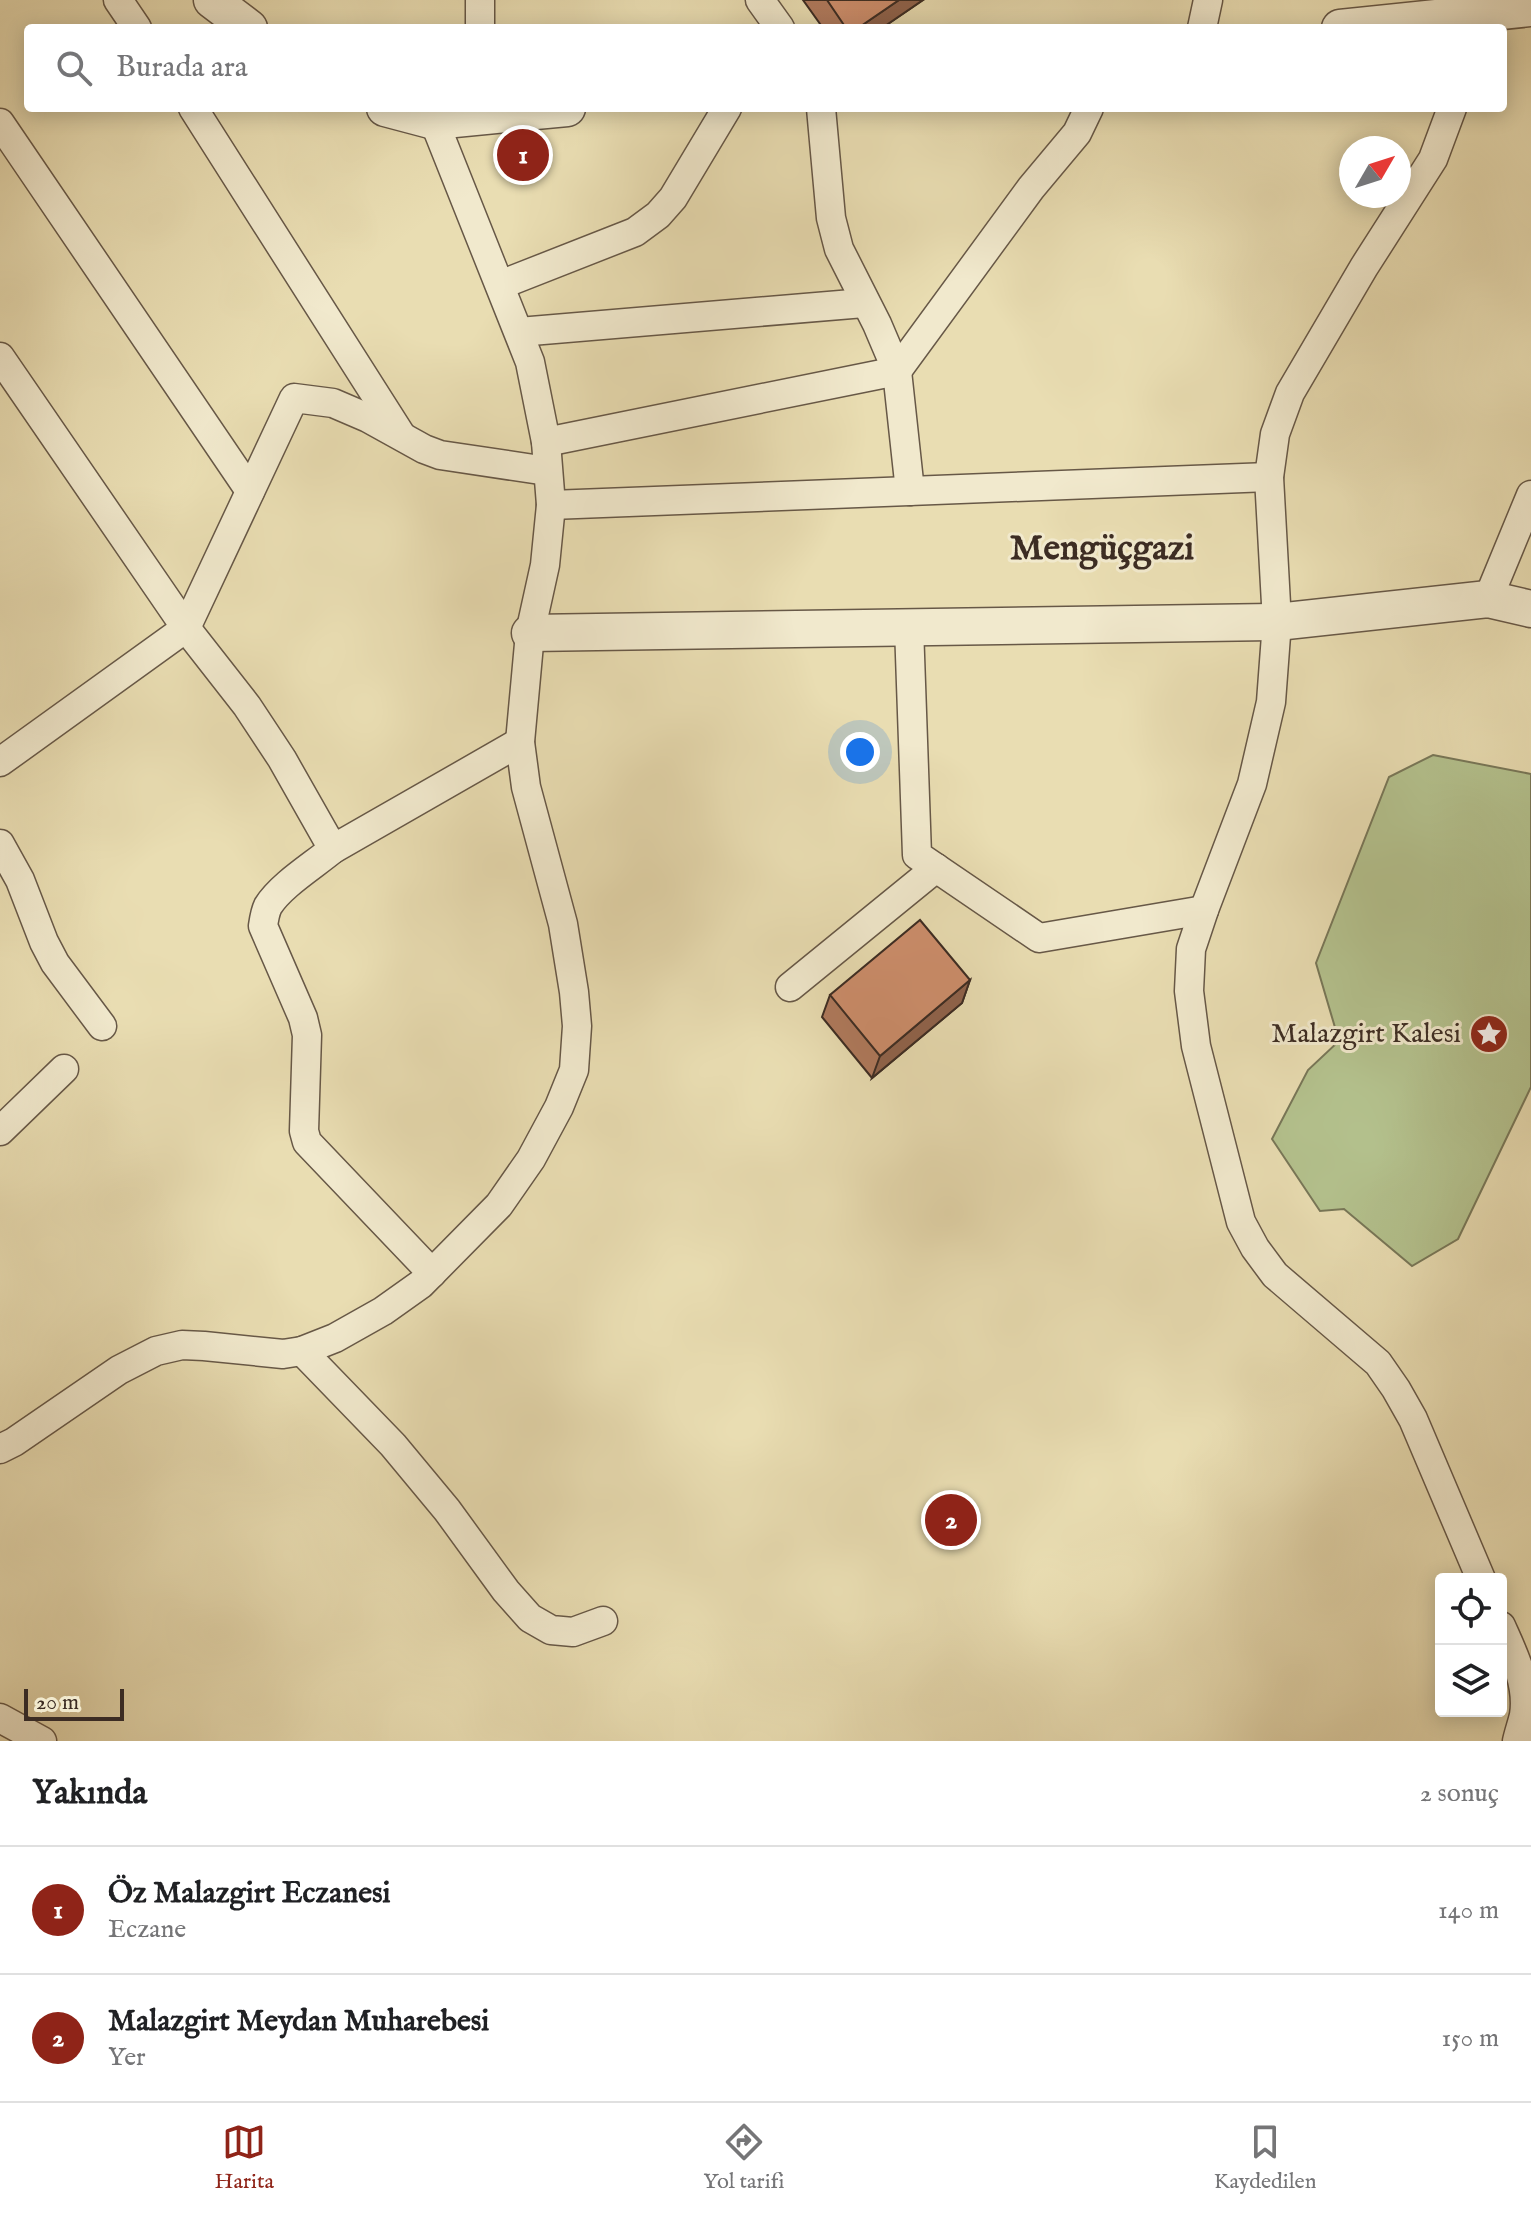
<!DOCTYPE html>
<html lang="tr">
<head>
<meta charset="utf-8">
<style>
	:root { --surface:#fff; --page:#f6f6f6; --text:#202124; --muted:#757577; --line:#e0e0e0; --accent:#8f2418 }
	body { margin:0; font-family:"IM FELL English",serif; background:var(--page); color:var(--text) }
	.controls { position:absolute; right:24px; bottom:24px; display:grid; overflow:hidden; border-radius:8px; box-shadow:0 4px 20px #0003 }
	.controls button { width:72px; height:72px; display:grid; place-items:center; padding:0; border:0; border-bottom:2px solid var(--line); background:var(--surface); color:var(--text); font:40px sans-serif }
	.compass { position:absolute; left:1339px; top:136px; width:72px; height:72px; border-radius:50%; background:var(--surface); box-shadow:0 4px 20px #0003; rotate:51deg }
	.scale { position:absolute; left:24px; bottom:20px; width:100px; box-sizing:border-box; padding-left:8px; border:4px solid #3c2c23; border-top:0; font-size:22px; line-height:28px; white-space:nowrap; color:#3c2c23; -webkit-text-stroke:6px #f1e9cd; paint-order:stroke }
	.you { position:absolute; left:860px; top:752px; width:28px; height:28px; margin:-20px; border:6px solid #fff; border-radius:50%; background:#1a73e8; box-shadow:0 0 0 12px #1a73e833 }
	.badge { display:grid; place-items:center; width:52px; height:52px; border-radius:50%; background:var(--accent); color:#fff; font-size:26px; font-weight:700 }
	.pin { position:absolute; translate:-50% -50%; border:4px solid #fff; box-shadow:0 2px 8px #0006 }
	.list { margin:0; padding:0; list-style:none }
	h2 { display:flex; justify-content:space-between; align-items:center; height:104px; margin:0; padding:0 32px; font-size:34px }
	h2 small { font-size:26px; font-weight:400; color:var(--muted) }
	.list li { display:grid; grid-template-columns:52px 1fr auto; gap:24px; align-items:center; box-sizing:border-box; height:128px; padding:0 32px; border-top:2px solid var(--line) }
	.list b { display:block; font-size:30px; white-space:nowrap }
	.list p { margin:0; font-size:26px; white-space:nowrap; color:var(--muted) }
	.list em { font-size:26px; font-style:normal; color:var(--muted) }
	.icon { flex:none; width:44px; height:44px; fill:none; stroke:currentColor; stroke-width:2; stroke-linecap:round; stroke-linejoin:round }
	.map { position:relative; flex:none; width:1531px; height:1741px; overflow:hidden }
	.search { position:absolute; background:var(--surface); box-shadow:0 4px 20px #0003; left:24px; right:24px; top:24px; height:88px; display:flex; align-items:center; gap:20px; box-sizing:border-box; padding:0 28px; border-radius:8px; color:var(--muted); font-size:30px }
	.sheet { height:360px; background:var(--surface) }
	nav { display:flex; justify-content:space-around; align-items:center; box-sizing:border-box; height:112px; border-top:2px solid var(--line); background:var(--surface); font-size:22px; color:var(--muted) }
	nav a { display:grid; justify-items:center; gap:4px }
	nav .on { color:var(--accent) }
	.map>svg:first-child { display:block }
	.green { fill:#b4c28e; stroke:#787758; stroke-width:2 }
	.lines { fill:none; stroke-linecap:round; stroke-linejoin:round }
	.minor-casing { stroke:#675847; stroke-width:31 }
	.tertiary-casing { stroke:#675847; stroke-width:39 }
	.minor { stroke:#f1e9cd; stroke-width:28 }
	.tertiary { stroke:#f1e9cd; stroke-width:36 }
	.wall { fill:#b07a5d; stroke:#3c2c23; stroke-width:2 }
	.shaded-wall { fill:#90634c; stroke:#3c2c23; stroke-width:2 }
	.building { fill:#cd8e6c; stroke:#3c2c23; stroke-width:2 }
	.labels { text-anchor:middle; dominant-baseline:central; stroke-width:6; stroke-linejoin:round; paint-order:stroke }
	.poi-label { font-size:28px; fill:#3c2c23; stroke:#f1e9cd; text-anchor:end }
	.district-label { font-size:36px; font-weight:bold; fill:#3c2c23; stroke:#f1e9cd }
</style>
</head>
<body>
<div class="map">
<svg width="1531" height="1741" viewBox="0 0 1531 1741">
	<rect width="100%" height="100%" fill="#e9ddb2"/>
	<filter id="stains"><feTurbulence type="fractalNoise" baseFrequency=".0025" numOctaves="4"/><feColorMatrix values="0 0 0 0 .2 0 0 0 0 .09 0 0 0 0 .02 0 0 0 .5 -.17"/></filter>
	<radialGradient id="worn" r=".72"><stop offset=".6" stop-color="#630" stop-opacity="0"/><stop offset="1" stop-color="#630" stop-opacity=".3"/></radialGradient>
	<path class="green" d="M1433 755 1531 774V1087L1458 1239 1412 1266 1344 1209 1320 1211 1272 1139 1308 1070 1339 1041 1316 963 1389 777Z"/>
	<g class="lines">
		<defs>
			<g id="minor">
				<path d="M118 0 137 28"/>
				<path d="M760 0 780 28"/>
				<path d="M480 28V0"/>
				<path d="M1202 28 1208 0"/>
				<path d="M193 108 401 435"/>
				<path d="M821 108 831 218 839 249 877 324 897 371 910 491"/>
				<path d="M1452 108 1433 159 1364 267 1290 393 1275 434 1269 477 1277 622 1271 702 1252 784 1204 910 1191 949 1189 991 1196 1046 1241 1222 1255 1248 1275 1275 1378 1363 1396 1389 1413 1419 1481 1579"/>
				<path d="M0 123 250 491"/>
				<path d="M500 285 635 232 658 215 673 198 727 108"/>
				<path d="M519 332 864 303"/>
				<path d="M0 357 186 628 247 706 282 759 333 849 520 742"/>
				<path d="M546 442 897 371 1031 188 1077 133 1089 108"/>
				<path d="M551 505 1269 477"/>
				<path d="M1488 599 1531 495"/>
				<path d="M909 627 917 855 1039 938 1204 910"/>
				<path d="M0 762 186 628 294 398 333 403 368 418 424 449 440 455 547 471"/>
				<path d="M0 844 20 880 44 942 55 963 102 1026"/>
				<path d="M333 849C314 865 281 885 268 906 265 912 264 919 263 926L303 1018 307 1035 304 1131 307 1142 432 1273"/>
				<path d="M790 987 936 868"/>
				<path d="M0 1131 64 1069"/>
				<path d="M302 1351 393 1445 447 1510 506 1591 530 1618 551 1630 573 1632 603 1621"/>
				<path d="M0 1449 14 1442 119 1370 156 1351 182 1345 204 1346 283 1354 302 1351 335 1338 383 1311 421 1284 499 1205 531 1159 559 1107 574 1070 577 1026 574 992 563 924 526 787 520 742 530 633 545 565 551 505 546 442 530 362 434 121"/>
				<path d="M1501 1626C1513 1653 1529 1684 1524 1715 1522 1724 1519 1732 1517 1741"/>
				<path d="M0 1718 42 1741"/>
			</g>
			<g id="tertiary">
				<path d="M212 0 249 28"/>
				<path d="M1340 28 1531 8"/>
				<path d="M385 108 434 121 567 108"/>
				<path d="M530 633 1277 622 1488 599 1531 609"/>
			</g>
		</defs>
		<use href="#minor" class="minor-casing"/>
		<use href="#tertiary" class="tertiary-casing"/>
		<use href="#minor" class="minor"/>
		<use href="#tertiary" class="tertiary"/>
	</g>
	<g class="wall">
		<path d="M803 0H923L882 28H823Z"/>
		<path d="M970 980 962 1003 872 1078 822 1017 830 995Z"/>
	</g>
	<g class="shaded-wall">
		<path d="M899 0H923L882 28H858Z"/>
		<path d="M970 980 962 1003 872 1078 880 1056Z"/>
	</g>
	<g class="building">
		<path d="M827 0H899L858 28H846Z"/>
		<path d="M920 920 970 980 880 1056 830 995Z"/>
	</g>
	<defs>
		<symbol id="sight-disc" viewBox="-11 -11 22 22"><circle r="9.5" fill="#8f2418" stroke="#f1e9cd"/><path d="M0-6L1.8-2.2L6-1.7L2.9 1.2L3.7 5.4L0 3.3L-3.7 5.4L-2.9 1.2L-6-1.7L-1.8-2.2Z" fill="#fff"/></symbol>
	</defs>
	<g fill-rule="evenodd">
		<use href="#sight-disc" x="1467" y="1012" width="44" height="44"/>
	</g>
	<g class="labels">
		<g class="poi-label">
			<text x="1461" y="1034">Malazgirt Kalesi</text>
		</g>
		<g class="district-label">
			<text x="1102" y="549">Mengüçgazi</text>
		</g>
	</g>
	<rect width="100%" height="100%" filter="url(#stains)"/>
	<rect width="100%" height="100%" fill="url(#worn)"/>
</svg>
<div class="controls">
<button><svg class="icon" aria-label="locate" viewBox="0 0 24 24"><circle cx="12" cy="12" r="6"/><path d="M12 2v4M12 18v4M2 12h4M18 12h4"/></svg></button>
<button><svg class="icon" aria-label="layers" viewBox="0 0 24 24"><path d="M12 4l9 5-9 5-9-5zM3 14l9 5 9-5"/></svg></button>
</div>
<svg class="compass" viewBox="-18 -18 36 36"><path d="M0-13l5 13h-10z" fill="#e53935"/><path d="M0 13l5-13h-10z" fill="#757577"/></svg>
<div class="scale">20 m</div>
<div class="you"></div>
<div class="pin badge" style="left:523px;top:155px">1</div>
<div class="pin badge" style="left:951px;top:1520px">2</div>
<div class="search"><svg class="icon" aria-label="search" viewBox="0 0 24 24"><circle cx="10" cy="10" r="6"/><path d="M15 15l6 6"/></svg>Burada ara</div>
</div>
<section class="sheet">
<h2>Yakında<small>2 sonuç</small></h2>
<ul class="list">
<li><span class="badge">1</span><div><b>Öz Malazgirt Eczanesi</b><p>Eczane</p></div><em>140 m</em></li>
<li><span class="badge">2</span><div><b>Malazgirt Meydan Muharebesi</b><p>Yer</p></div><em>150 m</em></li>
</ul>
</section>
<nav>
<a class="on"><svg class="icon" aria-label="map" viewBox="0 0 24 24"><path d="M3 6l6-2 6 2 6-2v14l-6 2-6-2-6 2zM9 4v14M15 6v14"/></svg>Harita</a>
<a><svg class="icon" aria-label="directions" viewBox="0 0 24 24"><path d="M12 3l9 9-9 9-9-9zM9 14v-3h6M13 9l2 2-2 2"/></svg>Yol tarifi</a>
<a><svg class="icon" aria-label="saved" viewBox="0 0 24 24"><path d="M7 4h10v16l-5-4-5 4z"/></svg>Kaydedilen</a>
</nav>
</body>
</html>
